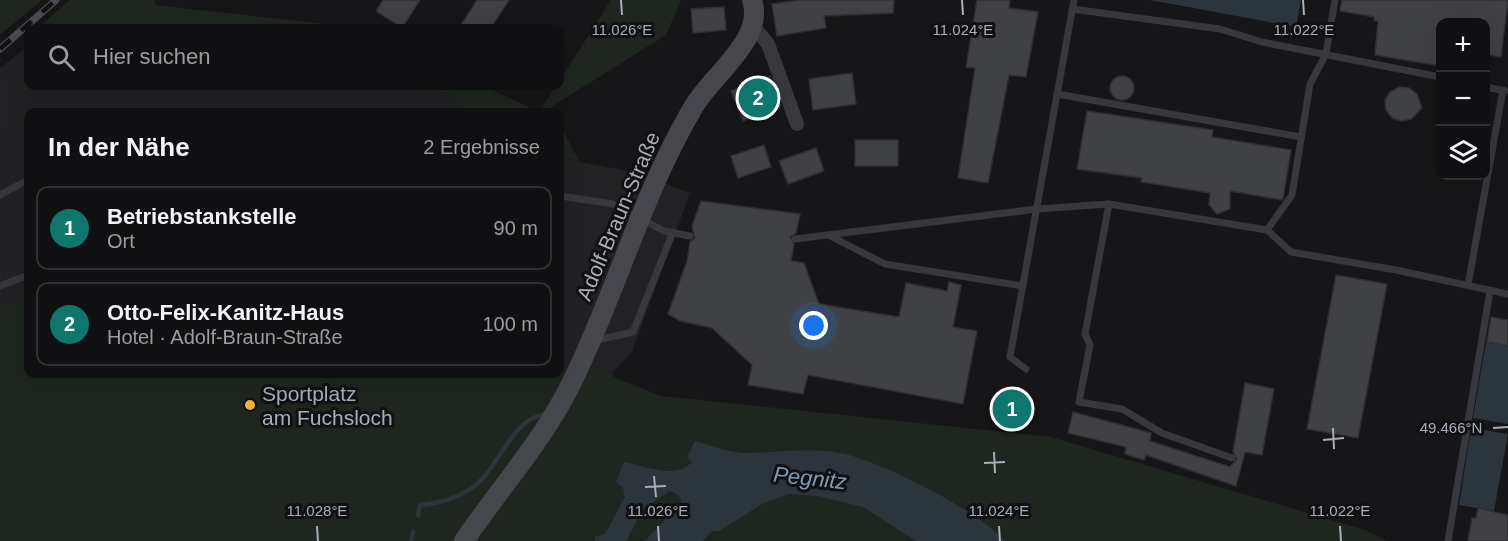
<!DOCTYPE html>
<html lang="de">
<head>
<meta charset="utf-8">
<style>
	:root { --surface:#101012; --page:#1e1e20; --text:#f1f3f6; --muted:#9c9d9f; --line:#303032; --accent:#0f766e }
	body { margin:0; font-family:Helvetica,sans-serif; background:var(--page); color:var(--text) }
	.controls { position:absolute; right:18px; top:18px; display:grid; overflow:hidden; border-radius:12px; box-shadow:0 6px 24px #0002 }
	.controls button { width:54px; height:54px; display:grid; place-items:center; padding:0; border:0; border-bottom:2px solid var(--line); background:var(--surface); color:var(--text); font:30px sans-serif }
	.you { position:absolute; left:814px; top:326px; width:21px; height:21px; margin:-15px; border:4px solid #fff; border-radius:50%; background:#1a73e8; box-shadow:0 0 0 9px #1a73e833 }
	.badge { display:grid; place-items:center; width:39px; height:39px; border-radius:50%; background:var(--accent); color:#fff; font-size:20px; font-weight:700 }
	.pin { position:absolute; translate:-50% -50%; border:3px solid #fff; box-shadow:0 2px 6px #0006 }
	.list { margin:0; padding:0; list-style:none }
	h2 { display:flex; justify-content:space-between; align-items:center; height:78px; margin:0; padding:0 24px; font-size:26px }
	h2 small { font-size:20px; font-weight:400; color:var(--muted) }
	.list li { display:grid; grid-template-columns:39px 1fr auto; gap:18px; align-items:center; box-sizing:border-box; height:84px; margin:0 12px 12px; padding:0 12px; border:2px solid var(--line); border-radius:12px }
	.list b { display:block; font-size:22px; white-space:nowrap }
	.list p { margin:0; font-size:20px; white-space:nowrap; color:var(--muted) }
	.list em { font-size:20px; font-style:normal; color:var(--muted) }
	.icon { flex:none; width:33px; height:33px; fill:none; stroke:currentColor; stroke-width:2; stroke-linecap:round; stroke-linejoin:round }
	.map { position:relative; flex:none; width:1508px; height:541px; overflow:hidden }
	.search { position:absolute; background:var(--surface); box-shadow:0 6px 24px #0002; left:24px; top:24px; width:540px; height:66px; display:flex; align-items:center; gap:15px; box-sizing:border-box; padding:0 21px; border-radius:12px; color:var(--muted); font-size:22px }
	.panel { position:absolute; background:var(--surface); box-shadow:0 6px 24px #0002; left:24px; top:108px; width:540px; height:270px; border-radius:12px }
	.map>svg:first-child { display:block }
	.built { fill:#222225 }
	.green { fill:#1e261f }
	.water { fill:#2c353c }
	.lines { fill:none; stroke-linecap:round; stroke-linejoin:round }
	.stream { stroke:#2c353c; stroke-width:4.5 }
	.building { fill:#404145; stroke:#303034; stroke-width:1.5 }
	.lane { stroke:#37383d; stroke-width:7 }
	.street { stroke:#37383d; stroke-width:14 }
	.secondary { stroke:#45474d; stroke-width:20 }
	.rail-casing { stroke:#4a4c52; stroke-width:7 }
	.rail { stroke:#111113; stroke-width:4.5; stroke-dasharray:14; stroke-linecap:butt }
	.ticks { fill:none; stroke:#a8adb8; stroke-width:2 }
	.poi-dot { fill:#f2b134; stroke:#111113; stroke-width:2 }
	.labels { text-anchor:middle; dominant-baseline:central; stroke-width:6; stroke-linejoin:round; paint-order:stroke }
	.street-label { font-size:21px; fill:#a8adb8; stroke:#111113 }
	.poi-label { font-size:21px; fill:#a8adb8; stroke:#111113; text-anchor:start }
	.water-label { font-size:22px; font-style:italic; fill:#7f9bb3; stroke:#111113 }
	.ticks-label { font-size:15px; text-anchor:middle; fill:#a8adb8; stroke:#111113; stroke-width:6; stroke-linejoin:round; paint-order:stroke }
</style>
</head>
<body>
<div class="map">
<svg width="1508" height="541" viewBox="0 0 1508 541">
	<rect width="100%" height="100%" fill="#161618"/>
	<g class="built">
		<path d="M28 46V86H373L446 93 467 112H28V299L0 308V68Z"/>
		<path d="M560 158 634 172 690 193 632 352 612 373 560 359Z"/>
	</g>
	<g class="green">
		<path d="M0 0H42L0 35Z"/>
		<path d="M70 0H155V5L360 28H37Z"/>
		<path d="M611 0H681L666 35 551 107 553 112H467L446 93 373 86H484L539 112 556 86H560V80Z"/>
		<path d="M560 124 579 161 560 158Z"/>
		<path d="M28 299V374H560V359L612 373 614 377 661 396 1051 437 1365 530 1387 541H0V308Z"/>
	</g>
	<g class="water">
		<path d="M1150 0H1301L1296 27Z"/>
		<path d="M1486 342 1508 346V424L1473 418Z"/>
		<path d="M1471 428 1508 434 1494 511 1459 505Z"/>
		<path d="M695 441C710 445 728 452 744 453 777 453 813 446 845 454 888 465 975 509 1005 541H916L863 507 817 496 789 494 762 504 719 531H712L703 541H645L682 502 678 495 670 491 644 508 626 541H595V537L605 534 625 497 623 488 616 482 624 462C645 466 676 480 692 462L687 457Z"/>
	</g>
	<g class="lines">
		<g class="stream">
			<path d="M418 515 420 505C440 503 456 499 473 487 498 470 512 418 544 415"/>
			<path d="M411 541 413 532"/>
		</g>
	</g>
	<g class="building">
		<path d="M383 0H420L402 28 376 11Z"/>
		<path d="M477 0H509L491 28H459Z"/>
		<path d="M801 0H894L893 13 824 16 826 28 777 36 772 4Z"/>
		<path d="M977 0H1010L1009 8 1038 12 1026 77 1009 75 988 183 958 178 975 68 966 67Z"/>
		<path d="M1342 0H1508L1501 57 1485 54V22H1440V66L1375 55 1378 21H1374V17L1340 11Z"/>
		<path d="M724 7 726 30 693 33 691 9Z"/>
		<path d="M852 73 856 104 813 110 809 79Z"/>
		<path d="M770 76 781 107 743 121 731 91Z"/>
		<circle cx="1122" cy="88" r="12"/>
		<path d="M1399 87 1409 88 1417 94 1422 108 1411 119 1401 121 1392 118 1386 110 1385 100 1390 92Z"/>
		<path d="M1087 111 1213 130 1212 137 1291 150 1283 198 1282 200 1230 191V209L1217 214 1209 205 1210 193 1141 182 1142 178 1077 169Z"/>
		<rect x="855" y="140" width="43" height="26"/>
		<path d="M764 145 771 167 738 178 731 156Z"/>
		<path d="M816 148 824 171 788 184 779 161Z"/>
		<path d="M701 201 800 214 796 233 790 237 794 244 791 261 804 263 819 304 899 317 906 283 947 291 949 282 961 285 953 327 977 331 963 404 808 375 803 394 748 385 752 365 712 328 680 321 668 314 687 261 690 242 695 238 692 226Z"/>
		<path d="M1336 275 1387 284 1358 438 1307 429Z"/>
		<path d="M1491 317 1508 320V346L1487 342Z"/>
		<path d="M1245 383 1274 389 1262 455 1245 452 1236 486 1146 455 1144 460 1125 454 1126 447 1068 433 1073 412 1151 433 1150 441 1230 467 1237 459 1233 452Z"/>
		<path d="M1007 391 1023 394 1017 427 1001 424Z"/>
		<path d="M1478 508 1508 515V541H1468L1472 518H1476Z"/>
	</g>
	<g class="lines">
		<g class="lane">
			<path d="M1072 9 1220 29 1262 42 1440 77"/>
			<path d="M1486 87 1505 91"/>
			<path d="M1057 94 1301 137"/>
			<path d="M0 195 28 180"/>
			<path d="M560 196 613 204 664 231 690 236"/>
			<path d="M1109 204 1085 334 1090 345 1079 402 1122 409 1162 433 1232 458"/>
			<path d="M1267 230 1292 195 1310 84 1326 54 1335 0"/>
			<path d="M828 235 885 264 1023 286"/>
			<path d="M795 239 1037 209 1109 204 1267 230 1291 252 1396 270 1508 294"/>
			<path d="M1468 285 1503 90"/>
			<path d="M0 286 28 275"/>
			<path d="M593 341 633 332 673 232"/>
			<path d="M1026 369 1010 357 1074 0"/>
			<path d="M1448 541 1490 291"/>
		</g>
		<path class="street" d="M754 27 768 44 797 124"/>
		<path class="secondary" d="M464 541C501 486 541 444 571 384 616 294 642 193 694 106 714 73 765 39 752 0"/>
		<defs>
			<path id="rail" d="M0 49 56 0"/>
		</defs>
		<use href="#rail" class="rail-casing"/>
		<use href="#rail" class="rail"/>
	</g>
	<path class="ticks" d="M621 0 622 15M962 0 963 15M1303 0 1304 15M1333 428 1334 449M1493 428 1508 427M1323 440 1344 438M994 452 995 473M984 463 1005 462M654 476 656 497M645 487 666 486M317 526 318 541M658 526 659 541M999 526 1000 541M1340 526 1341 541"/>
	<circle class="poi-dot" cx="250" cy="405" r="6"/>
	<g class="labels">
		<g class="street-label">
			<text transform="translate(618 216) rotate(-67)">Adolf-Braun-Straße</text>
		</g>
		<g class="poi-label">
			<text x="262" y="393">Sportplatz<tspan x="262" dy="24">am Fuchsloch</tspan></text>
		</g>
		<g class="water-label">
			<text transform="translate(810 478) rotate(6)">Pegnitz</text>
		</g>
	</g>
	<g class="ticks-label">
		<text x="622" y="35">11.026°E</text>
		<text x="963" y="35">11.024°E</text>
		<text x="1304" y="35">11.022°E</text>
		<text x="1451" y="433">49.466°N</text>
		<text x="317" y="516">11.028°E</text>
		<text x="658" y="516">11.026°E</text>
		<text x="999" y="516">11.024°E</text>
		<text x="1340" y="516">11.022°E</text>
	</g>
</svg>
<div class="controls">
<button>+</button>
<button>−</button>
<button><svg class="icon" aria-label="layers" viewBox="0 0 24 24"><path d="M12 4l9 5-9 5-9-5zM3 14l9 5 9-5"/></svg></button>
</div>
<div class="you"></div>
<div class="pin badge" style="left:1012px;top:409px">1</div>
<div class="pin badge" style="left:758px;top:98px">2</div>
<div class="search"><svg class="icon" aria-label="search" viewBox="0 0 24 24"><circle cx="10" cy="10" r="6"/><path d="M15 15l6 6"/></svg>Hier suchen</div>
<section class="panel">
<h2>In der Nähe<small>2 Ergebnisse</small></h2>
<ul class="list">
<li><span class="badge">1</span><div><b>Betriebstankstelle</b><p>Ort</p></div><em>90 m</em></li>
<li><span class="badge">2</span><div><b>Otto-Felix-Kanitz-Haus</b><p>Hotel · Adolf-Braun-Straße</p></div><em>100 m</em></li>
</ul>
</section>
</div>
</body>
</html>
